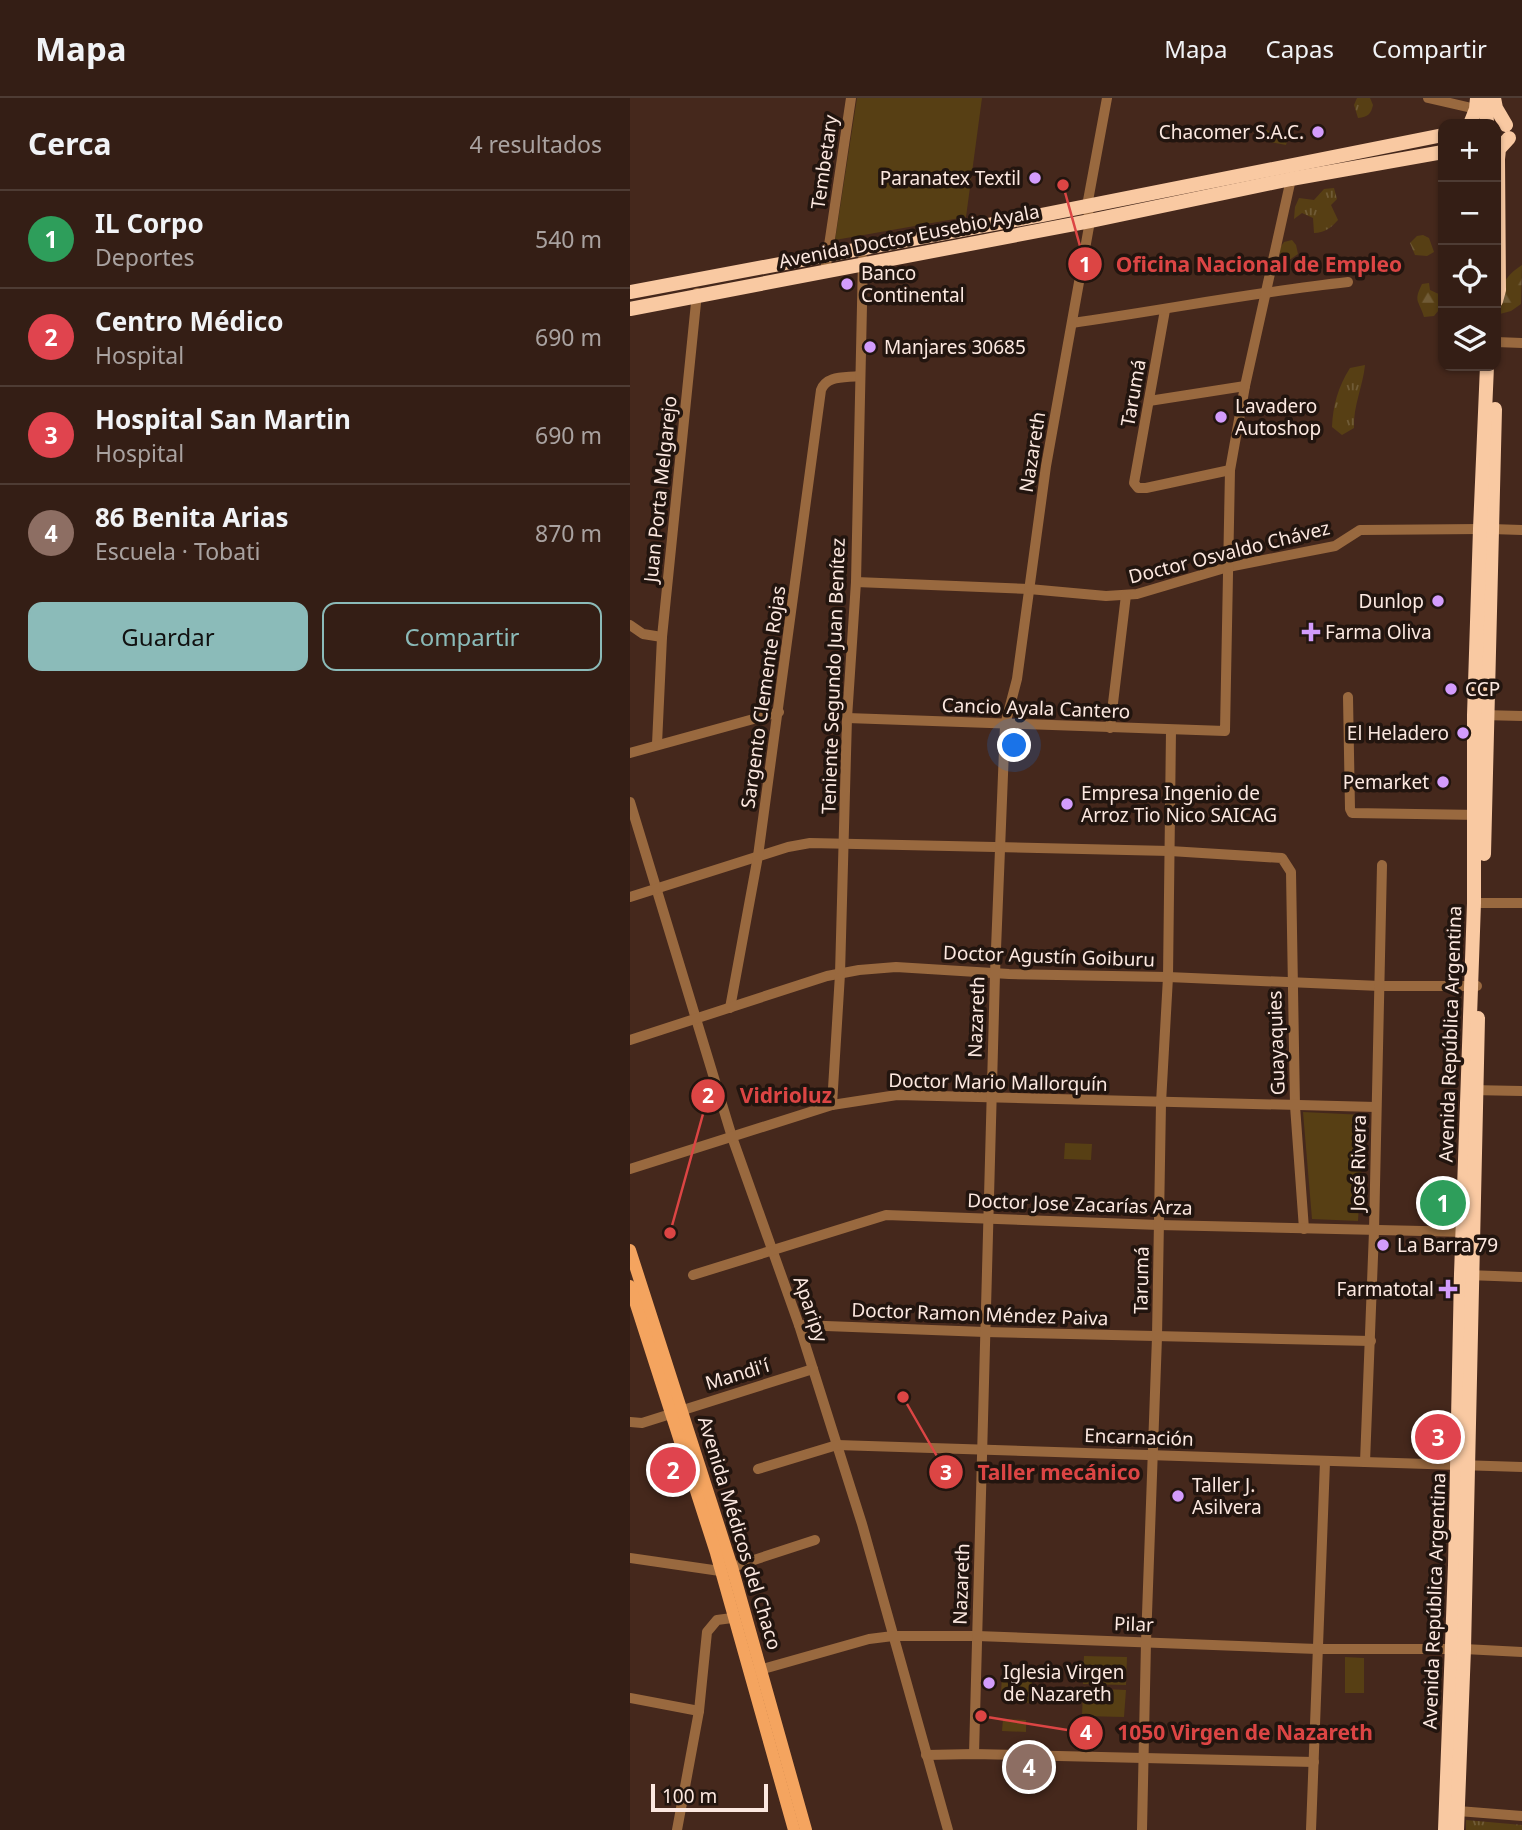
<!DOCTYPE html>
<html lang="es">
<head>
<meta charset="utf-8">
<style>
	:root { --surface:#341e15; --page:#3c271e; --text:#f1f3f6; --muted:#a9a2a0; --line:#4e3c34; --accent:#8bbbb9 }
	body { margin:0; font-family:"Noto Sans",sans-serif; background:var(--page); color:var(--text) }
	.controls { position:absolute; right:21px; top:21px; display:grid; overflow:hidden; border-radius:14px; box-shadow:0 2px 5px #0004 }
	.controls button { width:63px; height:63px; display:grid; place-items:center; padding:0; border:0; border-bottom:2px solid var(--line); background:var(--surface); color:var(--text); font:35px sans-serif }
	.scale { position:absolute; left:21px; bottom:18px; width:117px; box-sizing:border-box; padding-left:7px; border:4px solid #fce8e0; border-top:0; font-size:19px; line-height:24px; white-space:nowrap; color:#fce8e0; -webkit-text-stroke:5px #22150f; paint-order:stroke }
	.you { position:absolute; left:385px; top:648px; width:24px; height:24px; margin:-18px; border:5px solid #fff; border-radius:50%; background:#1a73e8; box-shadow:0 0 0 10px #1a73e833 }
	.badge { display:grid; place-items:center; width:46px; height:46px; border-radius:50%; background:var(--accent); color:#fff; font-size:23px; font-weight:700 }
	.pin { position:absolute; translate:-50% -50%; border:4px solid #fff; box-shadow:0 2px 7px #0006 }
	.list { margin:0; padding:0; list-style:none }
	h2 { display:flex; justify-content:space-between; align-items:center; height:91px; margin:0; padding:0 28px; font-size:30px }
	h2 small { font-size:23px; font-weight:400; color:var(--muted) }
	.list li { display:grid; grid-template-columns:46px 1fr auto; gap:21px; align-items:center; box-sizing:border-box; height:98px; padding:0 28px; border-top:2px solid var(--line) }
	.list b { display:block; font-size:26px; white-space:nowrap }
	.list p { margin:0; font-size:23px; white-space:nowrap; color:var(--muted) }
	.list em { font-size:23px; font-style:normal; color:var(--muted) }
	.actions { display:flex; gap:14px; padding:21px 28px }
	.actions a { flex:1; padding:16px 0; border:2px solid var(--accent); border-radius:14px; text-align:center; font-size:24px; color:var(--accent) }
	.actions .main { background:var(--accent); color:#111 }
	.icon { flex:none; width:38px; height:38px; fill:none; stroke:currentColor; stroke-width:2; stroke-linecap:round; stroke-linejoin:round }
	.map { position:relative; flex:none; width:892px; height:1732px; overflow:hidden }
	header { display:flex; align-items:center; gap:42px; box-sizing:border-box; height:98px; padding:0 35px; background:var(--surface); border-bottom:2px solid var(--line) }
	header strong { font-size:33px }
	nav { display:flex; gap:38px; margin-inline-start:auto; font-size:24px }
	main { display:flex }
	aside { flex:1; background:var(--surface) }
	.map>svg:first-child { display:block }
	.grass { fill:url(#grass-tufts) }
	.forest { fill:url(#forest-firs) }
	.park { fill:#573f14 }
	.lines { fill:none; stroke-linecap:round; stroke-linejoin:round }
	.minor { stroke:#99693f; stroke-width:10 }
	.major { stroke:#f4a45f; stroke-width:12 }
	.highway { stroke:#f9c9a2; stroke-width:14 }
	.poi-dot { fill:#d39cfc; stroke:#22150f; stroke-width:2.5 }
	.labels { text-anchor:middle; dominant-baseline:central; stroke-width:7; stroke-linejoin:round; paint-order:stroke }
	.poi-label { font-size:19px; fill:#fce8e0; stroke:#22150f; text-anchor:start }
	.street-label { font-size:19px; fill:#fce8e0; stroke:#22150f }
	.leader { fill:none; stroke:#dc4544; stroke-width:2.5 }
	.callout-dot { fill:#dc4544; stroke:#22150f; stroke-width:2.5 }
	.mark-label { font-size:21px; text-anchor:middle; font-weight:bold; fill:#fff }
	.callout-label { font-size:21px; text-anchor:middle; font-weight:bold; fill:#dc4544; stroke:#22150f; stroke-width:7; stroke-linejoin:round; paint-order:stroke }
</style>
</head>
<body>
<header>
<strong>Mapa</strong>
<nav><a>Mapa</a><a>Capas</a><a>Compartir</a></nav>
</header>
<main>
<aside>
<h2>Cerca<small>4 resultados</small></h2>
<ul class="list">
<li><span class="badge" style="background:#2e9e5b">1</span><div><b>IL Corpo</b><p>Deportes</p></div><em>540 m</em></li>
<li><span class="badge" style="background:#e0444e">2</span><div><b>Centro Médico</b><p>Hospital</p></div><em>690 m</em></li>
<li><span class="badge" style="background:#e0444e">3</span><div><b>Hospital San Martin</b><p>Hospital</p></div><em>690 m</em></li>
<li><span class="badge" style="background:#8d6e63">4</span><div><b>86 Benita Arias</b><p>Escuela · Tobati</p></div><em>870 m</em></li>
</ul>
<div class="actions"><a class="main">Guardar</a><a>Compartir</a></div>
</aside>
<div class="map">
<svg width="892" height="1732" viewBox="0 0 892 1732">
	<defs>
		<pattern id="grass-tufts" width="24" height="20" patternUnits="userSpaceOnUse" patternTransform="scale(1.75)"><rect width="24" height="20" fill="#573f14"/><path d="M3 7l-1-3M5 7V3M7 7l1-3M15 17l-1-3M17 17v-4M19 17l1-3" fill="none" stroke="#705b36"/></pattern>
		<pattern id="forest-firs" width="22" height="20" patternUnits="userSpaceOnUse" patternTransform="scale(1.75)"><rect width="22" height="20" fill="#573f14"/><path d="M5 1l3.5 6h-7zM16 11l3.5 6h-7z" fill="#705b36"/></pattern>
	</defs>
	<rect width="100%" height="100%" fill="#45281c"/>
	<g class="grass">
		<path d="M727 0H740L743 7C741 16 738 19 728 20L724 7Z"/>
		<path d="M704 90 707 101 701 107 708 122C701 130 694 135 684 135L683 120 672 115 664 121 665 109 669 100 684 102 694 91Z"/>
		<path d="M662 142 666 147 668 156 652 167 649 151 654 144Z"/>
		<path d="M735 267C733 288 723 308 724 330L712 337 702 329C703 307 708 289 720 270Z"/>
		<path d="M836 1722 892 1727V1732H836Z"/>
	</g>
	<g class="forest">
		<path d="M793 137 799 140 804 154 797 158 785 157 780 145 787 138Z"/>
		<path d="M892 167 891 206 881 213 866 217C866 195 874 178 892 167Z"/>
		<path d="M799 185 800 192 813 198V207L804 218 794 219C789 202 783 204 792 186Z"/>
	</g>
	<g class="park">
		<path d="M227 0H352L336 119 205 142Z"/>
		<path d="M636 32 659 37 656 47 634 43Z"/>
		<path d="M673 1014 735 1017 728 1123 682 1121Z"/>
		<path d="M435 1045 462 1046 461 1062 434 1061Z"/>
		<path d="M454 1558 497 1559 496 1587 453 1586Z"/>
		<path d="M715 1559 734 1560V1595H715Z"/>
		<path d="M372 1579H402V1594L393 1595 402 1596V1605L384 1604V1594H371Z"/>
		<path d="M453 1590 496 1592 494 1619 452 1618Z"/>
		<path d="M373 1621 396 1622V1634L372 1633Z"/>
	</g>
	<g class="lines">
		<g class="minor">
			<path d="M798 0 846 11"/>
			<path d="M195 174 221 0"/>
			<path d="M535 212 504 385 508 390H516L600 372"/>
			<path d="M442 225C534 212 625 194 718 184"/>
			<path d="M866 244 892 245"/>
			<path d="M519 303 615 288"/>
			<path d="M861 431 892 432"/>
			<path d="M226 484 399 491 476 498 507 496 598 469 705 448 730 432 850 431"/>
			<path d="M0 527 13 536 32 539"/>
			<path d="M718 599 720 711 722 715 850 717"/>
			<path d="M852 617 892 618"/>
			<path d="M217 620 595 633 600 372 615 288 661 81"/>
			<path d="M480 630 496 497"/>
			<path d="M27 646 32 539 67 195"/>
			<path d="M0 655 149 614"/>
			<path d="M0 704 102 1039 169 1227 232 1426 318 1732"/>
			<path d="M0 799 158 749 180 745 540 753 652 760 661 774 665 1008 674 1131"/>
			<path d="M844 805H892"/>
			<path d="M100 910 128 758 191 292C197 277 215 280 229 278"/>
			<path d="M0 942 197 878 229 872 266 869 379 876 538 879 750 888H847"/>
			<path d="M840 992 892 993"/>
			<path d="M202 1007 210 876 217 620 226 484 233 161"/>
			<path d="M0 1071 202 1007 267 997 746 1009"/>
			<path d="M63 1177 256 1117 529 1127 836 1134"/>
			<path d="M837 1177 892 1179"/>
			<path d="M169 1227 355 1234 741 1243"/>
			<path d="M0 1324 12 1325 183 1271"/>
			<path d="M735 1364 744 1133 752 767"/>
			<path d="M128 1371 207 1347 892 1369"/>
			<path d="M0 1460 90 1473 185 1442"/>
			<path d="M126 1573 239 1541 263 1538H347L687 1551H834L892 1554"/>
			<path d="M0 1600 69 1613"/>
			<path d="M344 1656 365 876 375 627 387 581 416 368 460 123 457 108 477 0"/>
			<path d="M296 1657 344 1656 684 1664"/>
			<path d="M828 1713 892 1718"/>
			<path d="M47 1732 69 1613 77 1534 87 1522 102 1520"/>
			<path d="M512 1732 516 1544 527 1239 531 1005 538 879 541 632"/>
			<path d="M681 1732 695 1364"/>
		</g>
		<g class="major">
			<path d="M0 1152 102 1469 176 1732"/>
			<path d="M0 1188 86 1455 164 1732"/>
		</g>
		<g class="highway">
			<path d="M856 0 857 26"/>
			<path d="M864 0 866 10 876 27"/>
			<path d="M840 26 846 11 847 0"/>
			<path d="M0 194 412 117 813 37"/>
			<path d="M866 203 869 192 868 61 869 51 879 40"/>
			<path d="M0 211 460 123 661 81 813 54"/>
			<path d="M854 756 865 311"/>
			<path d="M815 1732 825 1467 831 1176 844 805V617L850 431 857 268"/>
			<path d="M827 1732 834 1551 848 920"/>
		</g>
	</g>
	<g class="poi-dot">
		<circle cx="688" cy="34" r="7"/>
		<circle cx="405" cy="80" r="7"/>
		<circle cx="217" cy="186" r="7"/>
		<circle cx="240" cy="249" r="7"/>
		<circle cx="591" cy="319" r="7"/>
		<circle cx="808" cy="503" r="7"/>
		<path d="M677.5 523.5h7v7h7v7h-7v7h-7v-7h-7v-7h7z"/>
		<circle cx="821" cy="591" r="7"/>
		<circle cx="833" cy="635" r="7"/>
		<circle cx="813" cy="684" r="7"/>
		<circle cx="437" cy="706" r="7"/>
		<circle cx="753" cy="1147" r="7"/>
		<path d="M814.5 1180.5h7v7h7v7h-7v7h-7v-7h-7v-7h7z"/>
		<circle cx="548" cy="1398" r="7"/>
		<circle cx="359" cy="1585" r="7"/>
	</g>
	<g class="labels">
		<g class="poi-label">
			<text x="674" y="34" text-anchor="end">Chacomer S.A.C.</text>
			<text x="391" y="80" text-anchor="end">Paranatex Textil</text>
			<text x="231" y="175">Banco<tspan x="231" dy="22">Continental</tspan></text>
			<text x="254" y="249">Manjares 30685</text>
			<text x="605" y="308">Lavadero<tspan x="605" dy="22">Autoshop</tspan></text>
			<text x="794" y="503" text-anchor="end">Dunlop</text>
			<text x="695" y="534">Farma Oliva</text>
			<text x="835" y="591">CCP</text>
			<text x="819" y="635" text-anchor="end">El Heladero</text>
			<text x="799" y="684" text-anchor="end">Pemarket</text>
			<text x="451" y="695">Empresa Ingenio de<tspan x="451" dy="22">Arroz Tio Nico SAICAG</tspan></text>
			<text x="767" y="1147">La Barra 79</text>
			<text x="804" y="1191" text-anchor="end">Farmatotal</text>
			<text x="562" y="1387">Taller J.<tspan x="562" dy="22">Asilvera</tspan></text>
			<text x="373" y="1574">Iglesia Virgen<tspan x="373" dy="22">de Nazareth</tspan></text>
		</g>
		<g class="street-label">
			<text transform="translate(194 64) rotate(-82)">Tembetary</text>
			<text transform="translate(279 138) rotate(-11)">Avenida Doctor Eusebio Ayala</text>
			<text transform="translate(503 295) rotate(-80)">Tarumá</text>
			<text transform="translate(402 354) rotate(-81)">Nazareth</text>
			<text transform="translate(30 391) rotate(-84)">Juan Porta Melgarejo</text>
			<text transform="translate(599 454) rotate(-14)">Doctor Osvaldo Chávez</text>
			<text transform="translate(203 578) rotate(-88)">Teniente Segundo Juan Benítez</text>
			<text transform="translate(133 599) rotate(-82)">Sargento Clemente Rojas</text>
			<text transform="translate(406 610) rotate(2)">Cancio Ayala Cantero</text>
			<text transform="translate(419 858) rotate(2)">Doctor Agustín Goiburu</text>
			<text transform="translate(346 919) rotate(-88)">Nazareth</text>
			<text transform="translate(820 936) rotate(-88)">Avenida República Argentina</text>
			<text transform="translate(646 945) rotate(-92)">Guayaquies</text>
			<text transform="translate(368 984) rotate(1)">Doctor Mario Mallorquín</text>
			<text transform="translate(728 1065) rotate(-89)">José Rivera</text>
			<text transform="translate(450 1106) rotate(2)">Doctor Jose Zacarías Arza</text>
			<text transform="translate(511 1182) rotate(-89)">Tarumá</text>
			<text transform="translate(181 1211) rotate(71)">Aparipy</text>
			<text transform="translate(350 1216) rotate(2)">Doctor Ramon Méndez Paiva</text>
			<text transform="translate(107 1276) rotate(-17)">Mandi'í</text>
			<text transform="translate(509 1339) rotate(2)">Encarnación</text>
			<text transform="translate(110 1435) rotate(73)">Avenida Médicos del Chaco</text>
			<text transform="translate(331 1486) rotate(-88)">Nazareth</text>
			<text transform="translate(804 1503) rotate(-88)">Avenida República Argentina</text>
			<text transform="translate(504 1526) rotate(2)">Pilar</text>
		</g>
	</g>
	<path class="leader" d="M433 87L455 166M40 1135L78 998M273 1299L316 1374M351 1618L456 1635"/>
	<g class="callout-dot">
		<circle cx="433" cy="87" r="7"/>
		<circle cx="40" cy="1135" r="7"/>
		<circle cx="273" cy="1299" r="7"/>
		<circle cx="351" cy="1618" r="7"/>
		<circle cx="455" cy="166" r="18"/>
		<circle cx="78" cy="998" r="18"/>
		<circle cx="316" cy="1374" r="18"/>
		<circle cx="456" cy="1635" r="18"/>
	</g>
	<g class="mark-label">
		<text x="455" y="174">1</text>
		<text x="78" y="1005">2</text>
		<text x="316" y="1382">3</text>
		<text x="456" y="1642">4</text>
	</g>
	<g class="callout-label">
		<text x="629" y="174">Oficina Nacional de Empleo</text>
		<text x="156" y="1005">Vidrioluz</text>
		<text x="429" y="1382">Taller mecánico</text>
		<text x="615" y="1642">1050 Virgen de Nazareth</text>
	</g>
</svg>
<div class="controls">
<button>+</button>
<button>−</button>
<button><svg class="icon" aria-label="locate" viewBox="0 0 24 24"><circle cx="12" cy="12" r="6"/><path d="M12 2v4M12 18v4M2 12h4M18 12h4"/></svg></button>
<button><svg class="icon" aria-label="layers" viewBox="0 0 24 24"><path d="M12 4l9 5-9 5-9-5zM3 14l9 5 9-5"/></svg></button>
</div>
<div class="scale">100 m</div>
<div class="you"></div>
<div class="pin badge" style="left:813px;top:1105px;background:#2e9e5b">1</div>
<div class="pin badge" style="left:43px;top:1372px;background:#e0444e">2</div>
<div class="pin badge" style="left:808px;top:1339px;background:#e0444e">3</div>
<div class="pin badge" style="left:399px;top:1669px;background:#8d6e63">4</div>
</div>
</main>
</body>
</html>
